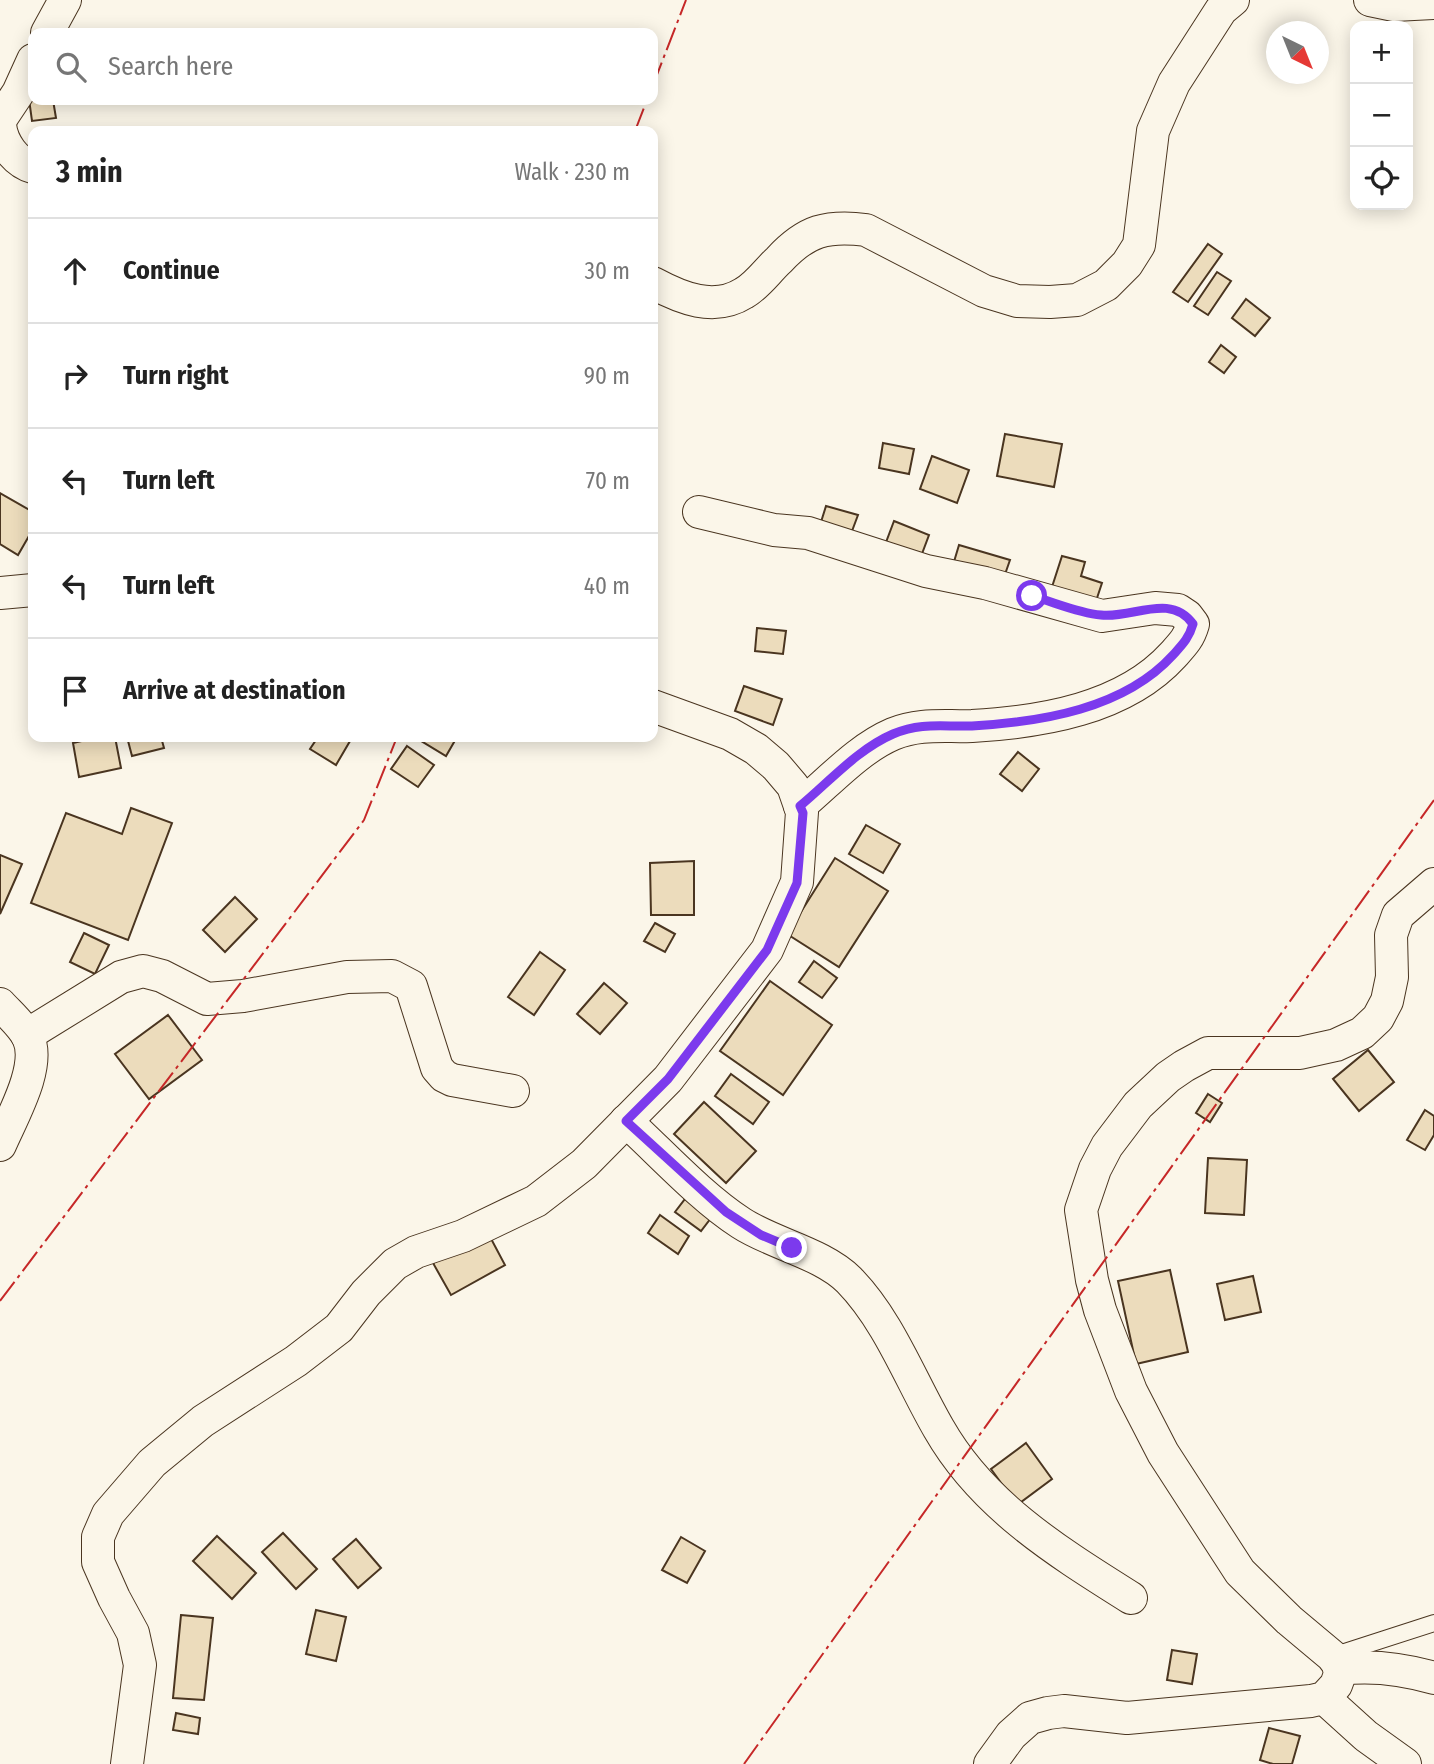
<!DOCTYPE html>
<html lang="en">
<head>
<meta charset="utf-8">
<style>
	:root { --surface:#fff; --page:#f6f6f6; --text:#222; --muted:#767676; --line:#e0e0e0 }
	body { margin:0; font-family:"Fira Sans Condensed",sans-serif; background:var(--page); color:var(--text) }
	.controls { position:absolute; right:21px; top:21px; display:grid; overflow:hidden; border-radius:14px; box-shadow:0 4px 18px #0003 }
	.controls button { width:63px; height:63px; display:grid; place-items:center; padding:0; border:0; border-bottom:2px solid var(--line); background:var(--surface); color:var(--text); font:35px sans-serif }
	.compass { position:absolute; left:1266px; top:21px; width:63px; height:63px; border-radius:50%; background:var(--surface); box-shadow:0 4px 18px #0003; rotate:137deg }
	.stop { position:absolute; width:21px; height:21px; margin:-16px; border:5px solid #7c3aed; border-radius:50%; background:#fff }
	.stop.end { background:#7c3aed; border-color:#fff; box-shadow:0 2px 7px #0008 }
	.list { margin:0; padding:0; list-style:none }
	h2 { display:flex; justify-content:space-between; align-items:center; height:91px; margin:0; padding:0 28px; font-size:30px }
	h2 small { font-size:23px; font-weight:400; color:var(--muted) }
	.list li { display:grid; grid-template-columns:46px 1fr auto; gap:21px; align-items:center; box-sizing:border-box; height:105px; padding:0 28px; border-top:2px solid var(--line) }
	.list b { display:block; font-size:26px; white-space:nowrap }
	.list em { font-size:23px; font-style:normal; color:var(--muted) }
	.icon { flex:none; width:38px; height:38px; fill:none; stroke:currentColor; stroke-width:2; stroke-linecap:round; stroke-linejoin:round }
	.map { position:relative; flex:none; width:1434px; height:1764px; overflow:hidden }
	.search { position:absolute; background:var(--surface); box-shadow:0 4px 18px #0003; left:28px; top:28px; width:630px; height:77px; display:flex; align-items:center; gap:18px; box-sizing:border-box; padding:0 24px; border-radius:14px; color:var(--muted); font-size:26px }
	.panel { position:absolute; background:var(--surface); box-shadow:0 4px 18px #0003; left:28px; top:126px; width:630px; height:616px; border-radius:14px }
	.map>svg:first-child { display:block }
	.building { fill:#ecdcbc; stroke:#4a3520; stroke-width:2 }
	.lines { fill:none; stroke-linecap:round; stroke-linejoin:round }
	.lane-casing { stroke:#4a3520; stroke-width:18 }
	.street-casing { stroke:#4a3520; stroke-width:34 }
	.lane { stroke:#fbf6e9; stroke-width:16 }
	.street { stroke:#fbf6e9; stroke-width:32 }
	.power { stroke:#c62828; stroke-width:2; stroke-dasharray:24 5 3.5 5; stroke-linecap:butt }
	.route { stroke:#7c3aed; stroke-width:9 }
</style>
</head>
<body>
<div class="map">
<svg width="1434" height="1764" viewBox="0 0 1434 1764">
	<rect width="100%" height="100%" fill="#fbf6e9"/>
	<g class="building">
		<path d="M28 92H33V100H53L56 118 32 121Z"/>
		<path d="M1208 244 1222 254 1188 302 1173 292Z"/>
		<path d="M1217 272 1231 281 1208 315 1194 306Z"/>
		<path d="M1246 299 1270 318 1255 336 1232 318Z"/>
		<path d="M1221 345 1236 357 1224 373 1209 362Z"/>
		<path d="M1005 434 1062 444 1054 487 997 476Z"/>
		<path d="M883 443 914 449 909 474 879 468Z"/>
		<path d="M932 456 969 470 957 503 920 489Z"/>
		<path d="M0 493 33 512V529L18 555 0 544Z"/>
		<path d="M826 506 858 515 852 531 821 522Z"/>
		<path d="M894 521 929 535 920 559 885 545Z"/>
		<path d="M959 545 1010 560 1003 580 953 565Z"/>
		<path d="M1062 556 1085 562 1081 576 1102 583 1095 604 1051 590Z"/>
		<path d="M757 628 786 631 783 654 755 651Z"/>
		<path d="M744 686 782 699 773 725 735 711Z"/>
		<path d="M99 737H115L121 768 79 777 73 743Z"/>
		<path d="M127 737H161L164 748 132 756Z"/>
		<path d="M318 737H343L350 741 336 765 310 749Z"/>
		<path d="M419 737H457L446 756 418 739Z"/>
		<path d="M407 746 434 765 418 787 391 769Z"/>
		<path d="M1018 752 1039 769 1022 791 1000 774Z"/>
		<path d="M131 808 172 823 128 940 31 903 66 813 122 834Z"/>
		<path d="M866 825 900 844 883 873 849 854Z"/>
		<path d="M0 855 22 864 0 914Z"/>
		<path d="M835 858 888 891 839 967 787 934Z"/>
		<path d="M694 861V915H651L650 863Z"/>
		<path d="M235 897 257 919 225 952 203 930Z"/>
		<path d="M655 923 675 934 665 952 644 941Z"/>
		<path d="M84 933 109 945 95 974 70 962Z"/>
		<path d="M540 952 565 970 534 1015 508 997Z"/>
		<path d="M814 961 837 978 822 998 799 982Z"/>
		<path d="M770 981 832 1025 783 1095 720 1051Z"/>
		<path d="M604 983 627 1003 600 1034 577 1014Z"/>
		<path d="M168 1015 202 1060 149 1099 115 1054Z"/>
		<path d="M1368 1050 1394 1082 1359 1111 1333 1079Z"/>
		<path d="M731 1074 769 1102 753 1124 715 1096Z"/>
		<path d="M1208 1094 1222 1103 1210 1122 1196 1113Z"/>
		<path d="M704 1102 756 1151 726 1183 674 1134Z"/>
		<path d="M1425 1110 1434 1116V1135L1425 1150 1407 1140Z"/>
		<path d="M1208 1158 1247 1160 1244 1215 1205 1213Z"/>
		<path d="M685 1199 711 1218 701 1231 675 1212Z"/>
		<path d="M660 1215 689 1236 678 1254 648 1233Z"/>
		<path d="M488 1233 505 1265 451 1295 433 1263Z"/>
		<path d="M1170 1270 1188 1352 1136 1364 1118 1281Z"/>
		<path d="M1253 1276 1261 1312 1225 1320 1217 1284Z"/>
		<path d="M1026 1443 1052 1479 1017 1505 991 1469Z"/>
		<path d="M283 1533 317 1569 296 1589 262 1552Z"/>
		<path d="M217 1536 256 1573 232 1599 193 1561Z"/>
		<path d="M681 1537 705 1551 687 1583 662 1570Z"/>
		<path d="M356 1539 381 1568 358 1588 333 1559Z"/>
		<path d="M316 1610 346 1617 336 1661 306 1654Z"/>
		<path d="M181 1615 213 1618 204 1700 173 1698Z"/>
		<path d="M1172 1650 1197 1654 1192 1684 1167 1680Z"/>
		<path d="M176 1713 200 1718 198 1734 173 1730Z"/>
		<path d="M1269 1728 1300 1736 1292 1764H1273L1260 1760Z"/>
	</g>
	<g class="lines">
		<defs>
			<path id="lane" d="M1332 1656 1434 1623"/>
			<g id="street">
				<path d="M1370 0 1394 5 1434 3"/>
				<path d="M47 33 65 0"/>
				<path d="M0 120 18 93 33 60"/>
				<path d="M0 125C2 143 15 162 33 167"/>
				<path d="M653 283C681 298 714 312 744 293 757 286 768 270 779 260 790 248 803 237 818 232 834 227 851 228 866 230L984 291 1017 301 1050 302 1077 300 1106 285 1127 264 1139 245 1153 131 1174 83 1221 10 1233 0"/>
				<path d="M699 512 774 530 808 533 926 571 985 583 1102 616 1155 608 1178 610 1187 616 1193 624C1189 638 1183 644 1173 655 1124 709 1041 722 972 726 944 727 920 723 893 734 858 749 829 782 800 806"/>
				<path d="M0 593 33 590"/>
				<path d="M0 1004C9 1014 22 1025 28 1037 42 1066 12 1117 0 1145"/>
				<path d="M27 1035 121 977 143 971 162 976 207 999 243 996 347 977 392 976 411 986 437 1068 444 1076 452 1080 513 1091"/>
				<path d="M626 1121C662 1154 701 1197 741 1223 773 1244 822 1253 849 1280 889 1321 910 1379 939 1429 983 1506 1058 1552 1131 1598"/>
				<path d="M1340 1669C1372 1665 1403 1669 1434 1678"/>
				<path d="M1324 1698 1366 1736 1405 1764"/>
				<path d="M127 1764 140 1665 133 1633 114 1598 98 1562V1537L108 1514 152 1463 203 1421 296 1361 339 1328 366 1293 395 1264 416 1252 463 1236 536 1201 584 1164 668 1079 767 950 797 882 802 812 793 786 776 766 756 749 730 734 653 706"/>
				<path d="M990 1764 1011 1735 1030 1718 1048 1713 1064 1711 1127 1718 1311 1701 1324 1698 1336 1685 1340 1674 1338 1664 1332 1656 1289 1620 1240 1572 1163 1453 1131 1391 1100 1310 1092 1280 1081 1210 1095 1169 1107 1146 1138 1105 1168 1077 1184 1066 1208 1053H1300L1336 1045 1362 1033 1378 1018 1387 1001 1392 977 1391 935 1398 915 1434 884"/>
			</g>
		</defs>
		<use href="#lane" class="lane-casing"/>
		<use href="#street" class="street-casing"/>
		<use href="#lane" class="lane"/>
		<use href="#street" class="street"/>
		<g class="power">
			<path d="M653 85 686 0"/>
			<path d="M635 131 647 100"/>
			<path d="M0 1301 364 820 397 737"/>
			<path d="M744 1764 1434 800"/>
		</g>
	</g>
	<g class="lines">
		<path class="route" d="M792 1248 761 1235 726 1212 626 1121 668 1079 767 950 797 883 803 813 800 806C829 782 858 749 893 734 922 722 943 727 972 726 1041 722 1124 709 1173 655 1183 644 1189 638 1193 624 1170 592 1132 619 1101 615 1078 613 1054 602 1032 596"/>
	</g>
</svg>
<div class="controls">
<button>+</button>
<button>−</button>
<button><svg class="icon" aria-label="locate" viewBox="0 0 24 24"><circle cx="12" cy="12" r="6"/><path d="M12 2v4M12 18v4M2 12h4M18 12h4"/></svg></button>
</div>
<svg class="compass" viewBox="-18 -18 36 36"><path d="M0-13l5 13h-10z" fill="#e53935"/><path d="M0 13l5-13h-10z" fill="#767676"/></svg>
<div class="stop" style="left:1032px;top:596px"></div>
<div class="stop end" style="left:792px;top:1248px"></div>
<div class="search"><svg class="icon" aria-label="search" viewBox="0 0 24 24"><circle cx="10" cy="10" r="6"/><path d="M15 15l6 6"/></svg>Search here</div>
<section class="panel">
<h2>3 min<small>Walk · 230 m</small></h2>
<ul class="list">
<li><svg class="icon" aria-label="ahead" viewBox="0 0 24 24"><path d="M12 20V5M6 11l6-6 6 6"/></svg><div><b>Continue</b></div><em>30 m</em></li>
<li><svg class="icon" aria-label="right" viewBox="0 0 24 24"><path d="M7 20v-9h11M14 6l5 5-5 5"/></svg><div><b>Turn right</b></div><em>90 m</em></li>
<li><svg class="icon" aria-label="left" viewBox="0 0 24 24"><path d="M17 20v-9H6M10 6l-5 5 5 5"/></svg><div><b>Turn left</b></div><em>70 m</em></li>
<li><svg class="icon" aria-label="left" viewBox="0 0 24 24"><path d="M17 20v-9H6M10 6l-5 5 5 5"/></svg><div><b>Turn left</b></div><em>40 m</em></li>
<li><svg class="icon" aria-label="arrive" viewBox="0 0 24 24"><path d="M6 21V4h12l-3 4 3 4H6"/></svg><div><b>Arrive at destination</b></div></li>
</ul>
</section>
</div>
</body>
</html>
